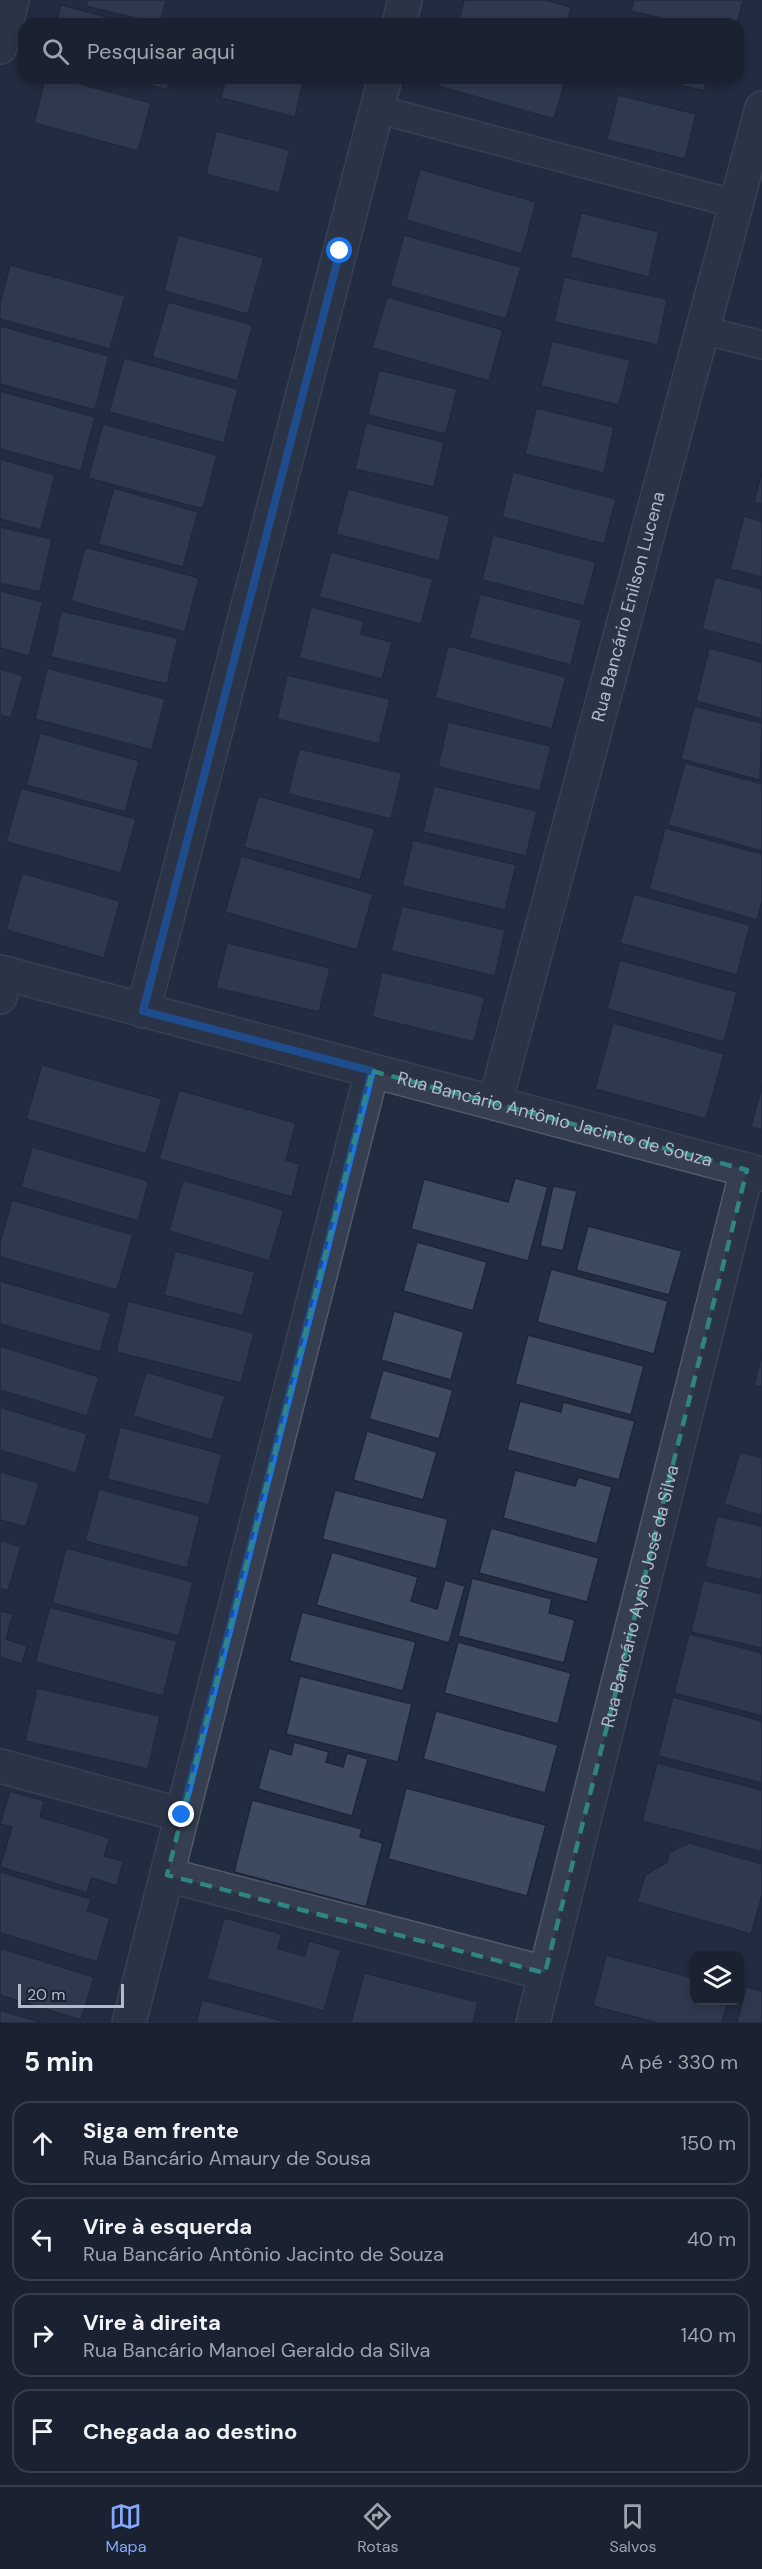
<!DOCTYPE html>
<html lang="pt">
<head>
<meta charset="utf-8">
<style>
	:root { --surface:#1a2130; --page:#272e3c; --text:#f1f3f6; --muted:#9fa3ab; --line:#383e4c; --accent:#83a9ff }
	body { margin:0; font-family:"DM Sans",sans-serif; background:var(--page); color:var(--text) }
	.controls { position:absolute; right:18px; bottom:18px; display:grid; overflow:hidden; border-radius:12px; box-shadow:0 3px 9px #0003 }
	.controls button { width:54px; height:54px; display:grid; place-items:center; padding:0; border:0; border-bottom:2px solid var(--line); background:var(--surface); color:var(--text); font:30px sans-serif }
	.scale { position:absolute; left:18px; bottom:15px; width:106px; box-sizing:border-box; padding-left:6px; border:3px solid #b2bacb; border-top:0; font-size:16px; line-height:21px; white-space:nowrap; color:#b2bacb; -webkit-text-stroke:4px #1b2435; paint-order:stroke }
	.stop { position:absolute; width:18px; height:18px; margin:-14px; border:4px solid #1a73e8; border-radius:50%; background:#fff }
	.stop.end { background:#1a73e8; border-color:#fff; box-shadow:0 2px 6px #0008 }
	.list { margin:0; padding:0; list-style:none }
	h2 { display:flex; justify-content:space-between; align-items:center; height:78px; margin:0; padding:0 24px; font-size:26px }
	h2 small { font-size:20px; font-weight:400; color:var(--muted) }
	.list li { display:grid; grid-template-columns:39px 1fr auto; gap:18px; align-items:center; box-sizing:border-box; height:84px; margin:0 12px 12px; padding:0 12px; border:2px solid var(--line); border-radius:18px }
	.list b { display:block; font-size:22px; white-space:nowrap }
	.list p { margin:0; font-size:20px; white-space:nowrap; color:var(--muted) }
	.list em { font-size:20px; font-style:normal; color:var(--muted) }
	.icon { flex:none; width:33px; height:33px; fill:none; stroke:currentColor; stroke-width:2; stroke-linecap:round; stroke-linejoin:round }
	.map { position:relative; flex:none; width:762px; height:2023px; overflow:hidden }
	.search { position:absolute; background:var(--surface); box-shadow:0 3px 9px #0003; left:18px; right:18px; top:18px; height:66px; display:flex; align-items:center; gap:15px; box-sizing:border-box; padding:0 21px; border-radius:18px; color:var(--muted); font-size:22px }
	.sheet { height:462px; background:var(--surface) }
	nav { display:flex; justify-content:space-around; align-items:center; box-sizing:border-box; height:84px; border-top:2px solid var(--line); background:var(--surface); font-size:16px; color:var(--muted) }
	nav a { display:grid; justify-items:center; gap:3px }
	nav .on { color:var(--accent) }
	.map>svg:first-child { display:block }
	.building { fill:#3e4a60; stroke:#1d2637; stroke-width:1.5 }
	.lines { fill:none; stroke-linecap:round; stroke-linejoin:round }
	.pedestrian-casing { stroke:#515a6b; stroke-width:30 }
	.minor-casing { stroke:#515a6b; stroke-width:36 }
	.tertiary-casing { stroke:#515a6b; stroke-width:36 }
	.pedestrian { stroke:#363f50; stroke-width:27 }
	.minor { stroke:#363f50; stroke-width:33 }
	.tertiary { stroke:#363f50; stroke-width:33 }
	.route { stroke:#1a73e8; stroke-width:8 }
	.marked { fill:none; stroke:#308481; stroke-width:4.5; stroke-dasharray:12 8; stroke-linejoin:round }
	.labels { text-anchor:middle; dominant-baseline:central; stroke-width:4.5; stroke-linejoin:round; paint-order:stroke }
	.street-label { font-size:18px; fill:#b2bacb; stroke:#1b2435 }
</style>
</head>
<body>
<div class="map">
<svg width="762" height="2023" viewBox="0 0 762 2023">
	<rect width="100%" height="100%" fill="#222c40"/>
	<g class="building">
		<path d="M88 0H166L160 24 86 6Z"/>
		<path d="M464 0H545L571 7 567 24H458Z"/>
		<path d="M634 0H743L737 24H684L631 11Z"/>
		<path d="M61 5 134 24H56Z"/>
		<path d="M45 78H58L151 103 138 151 34 123Z"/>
		<path d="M124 78H170L167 90Z"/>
		<path d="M226 78H304L295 117 221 98Z"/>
		<path d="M440 78H566L554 119 438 86Z"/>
		<path d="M652 78H707L704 91Z"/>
		<path d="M618 95 696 114 685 159 607 140Z"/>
		<path d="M216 131 290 150 279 193 206 174Z"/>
		<path d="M420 169 536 202 522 254 406 220Z"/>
		<path d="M581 213 659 232 649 277 570 257Z"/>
		<path d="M178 235 264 258 248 314 164 291Z"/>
		<path d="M404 235 521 267 506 319 390 286Z"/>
		<path d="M10 265 125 296 110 349 0 319V304Z"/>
		<path d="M564 277 667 299 658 345 554 322Z"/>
		<path d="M387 297 503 330 489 381 372 348Z"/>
		<path d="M168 302 253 325 237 381 152 357Z"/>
		<path d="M0 326 109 356 95 410 0 384Z"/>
		<path d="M552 341 630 360 619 405 541 386Z"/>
		<path d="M124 358 238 389 224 443 109 412Z"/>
		<path d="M379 370 457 389 446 434 368 415Z"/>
		<path d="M0 391 95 417 81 471 0 449Z"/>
		<path d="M536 408 614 427 604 473 525 454Z"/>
		<path d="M366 423 444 442 434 487 355 469Z"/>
		<path d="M103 424 217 455 203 509 88 478Z"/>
		<path d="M0 459 55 475 41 530 0 519Z"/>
		<path d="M762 471V504L754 502Z"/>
		<path d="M513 472 616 499 604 544 502 517Z"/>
		<path d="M114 488 198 512 183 567 98 544Z"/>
		<path d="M348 489 450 516 439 561 336 534Z"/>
		<path d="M744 516 762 521V577L730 569Z"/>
		<path d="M0 527 52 539 40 592 0 583Z"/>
		<path d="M493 535 596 562 584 606 482 580Z"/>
		<path d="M85 547 199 578 185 632 71 601Z"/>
		<path d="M331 552 433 579 421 624 319 597Z"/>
		<path d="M715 577 762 589V645L702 629Z"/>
		<path d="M0 591 43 602 29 656 0 648Z"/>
		<path d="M480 594 582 620 571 665 469 638Z"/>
		<path d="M311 607 364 621 361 634 392 642 382 679 299 658Z"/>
		<path d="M61 611 178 638 167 684 51 657Z"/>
		<path d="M448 646 566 677 552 729 435 698Z"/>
		<path d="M709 648 762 662V719L696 701Z"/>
		<path d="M47 668 165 699 152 750 35 719Z"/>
		<path d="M0 669 23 676 11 718 0 715Z"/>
		<path d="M287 675 390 699 379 744 277 719Z"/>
		<path d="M694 706 762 723 760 780 681 759Z"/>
		<path d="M448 722 551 746 540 791 438 767Z"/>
		<path d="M40 733 139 761 125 812 26 785Z"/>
		<path d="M299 749 402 773 391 819 288 794Z"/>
		<path d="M685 763 762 784V851L668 825Z"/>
		<path d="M434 786 537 811 526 856 423 832Z"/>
		<path d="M21 788 136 819 121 873 6 842Z"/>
		<path d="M258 796 375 829 360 880 244 847Z"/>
		<path d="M665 828 762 854V901L757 920 649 889Z"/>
		<path d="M413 840 516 865 505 910 402 886Z"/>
		<path d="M241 856 373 894 357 950 225 912Z"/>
		<path d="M22 873 120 901 104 958 6 930Z"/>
		<path d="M634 894 750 925 737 975 620 943Z"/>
		<path d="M402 906 505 930 495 976 391 951Z"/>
		<path d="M227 943 330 968 319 1012 216 988Z"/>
		<path d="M620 960 737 992 724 1042 607 1009Z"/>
		<path d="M382 972 485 997 474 1042 372 1017Z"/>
		<path d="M613 1023 724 1054 706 1119 595 1089Z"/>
		<path d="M42 1065 162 1099 146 1154 26 1119Z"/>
		<path d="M762 1085V1130L751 1127Z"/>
		<path d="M179 1090 296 1123 286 1160 300 1164 292 1197 159 1159Z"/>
		<path d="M32 1147 149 1181 138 1221 21 1187Z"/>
		<path d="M515 1178 548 1187 528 1261 411 1229 424 1179 508 1202Z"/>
		<path d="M183 1180 284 1210 269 1261 169 1231Z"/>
		<path d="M553 1186 577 1191 563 1251 540 1246Z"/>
		<path d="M12 1200 133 1235 117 1290 0 1257V1243Z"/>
		<path d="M588 1226 682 1251 669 1295 576 1270Z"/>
		<path d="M417 1242 487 1262 473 1311 403 1291Z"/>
		<path d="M175 1251 255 1272 243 1316 164 1295Z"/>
		<path d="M551 1269 668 1301 654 1354 537 1322Z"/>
		<path d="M0 1281 111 1313 100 1352 0 1324Z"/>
		<path d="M128 1301 254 1333 241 1383 116 1352Z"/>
		<path d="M394 1311 464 1332 451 1380 381 1360Z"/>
		<path d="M528 1335 644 1366 631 1415 515 1384Z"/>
		<path d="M0 1346 99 1377 87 1416 0 1390Z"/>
		<path d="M762 1353V1387L754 1385Z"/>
		<path d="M383 1370 453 1390 439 1439 369 1419Z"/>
		<path d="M146 1372 225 1396 212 1440 133 1416Z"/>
		<path d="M520 1401 561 1412 563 1402 635 1421 619 1480 507 1450Z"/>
		<path d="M0 1407 87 1434 76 1473 0 1450Z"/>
		<path d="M120 1427 222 1454 209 1505 107 1479Z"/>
		<path d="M367 1431 437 1452 423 1500 353 1480Z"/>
		<path d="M740 1452 762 1458V1516L724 1504Z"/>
		<path d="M515 1470 575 1486 578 1477 612 1487 597 1544 503 1518Z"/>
		<path d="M0 1472 39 1483 26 1527 0 1520Z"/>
		<path d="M99 1489 200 1516 187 1568 85 1541Z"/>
		<path d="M335 1490 448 1519 436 1569 322 1539Z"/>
		<path d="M717 1516 762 1526V1580L705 1567Z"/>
		<path d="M491 1528 599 1558 587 1602 479 1573Z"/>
		<path d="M0 1540 21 1547 8 1591 0 1588Z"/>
		<path d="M66 1548 193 1582 179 1636 52 1603Z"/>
		<path d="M332 1552 418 1577 411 1601 437 1609 445 1580 465 1586 449 1643 316 1605Z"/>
		<path d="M472 1578 552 1599 549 1613 575 1620 564 1663 458 1636Z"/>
		<path d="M703 1580 762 1594V1648L691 1632Z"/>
		<path d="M50 1607 177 1641 163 1696 35 1662Z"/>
		<path d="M0 1611 13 1614 6 1639 27 1646 22 1664 0 1657Z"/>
		<path d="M302 1612 416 1642 403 1691 289 1661Z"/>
		<path d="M689 1634 762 1653V1716L674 1693Z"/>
		<path d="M458 1642 571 1673 558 1724 444 1693Z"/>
		<path d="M300 1676 412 1704 398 1762 286 1734Z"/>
		<path d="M37 1688 160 1716 148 1769 25 1741Z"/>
		<path d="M673 1697 762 1721V1783L658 1756Z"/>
		<path d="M436 1711 558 1745 545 1793 423 1759Z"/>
		<path d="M294 1742 329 1752 326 1762 343 1767 347 1753 368 1759 352 1816 258 1789 269 1748 291 1755Z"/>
		<path d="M657 1763 762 1790V1852L642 1821Z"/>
		<path d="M406 1788 546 1825 527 1896 388 1859Z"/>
		<path d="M10 1791 44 1801 40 1817 110 1838 104 1856 123 1861 117 1886 91 1878 87 1893 0 1867 12 1827 0 1824Z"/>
		<path d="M252 1800 362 1829 360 1837 383 1843 366 1907 234 1872Z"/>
		<path d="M689 1843 762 1864V1896L751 1934 637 1902 645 1875 667 1862 669 1852Z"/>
		<path d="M0 1872 91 1899 87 1911 110 1918 97 1962 0 1933Z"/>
		<path d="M224 1918 282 1934 278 1949 305 1956 309 1941 341 1950 324 2011 207 1979Z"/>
		<path d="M0 1948 94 1977 81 2020 0 1995Z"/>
		<path d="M606 1955 694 1978V2000H728L722 2023H658L593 2006Z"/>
		<path d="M364 1973 478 2002 473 2023H351Z"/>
		<path d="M746 1987 762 1991V2023H737Z"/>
		<path d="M202 2000 291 2023H196Z"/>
		<path d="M0 2010 43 2023H0Z"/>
	</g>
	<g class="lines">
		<defs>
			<g id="pedestrian">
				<path d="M377 109 736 204"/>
				<path d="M703 330 762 345"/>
			</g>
			<g id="minor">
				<path d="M399 24 405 0"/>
				<path d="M0 47 12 0"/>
				<path d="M0 997 6 974"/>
				<path d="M143 1011 385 78"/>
				<path d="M0 1766 182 1815"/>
				<path d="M167 1875 545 1973"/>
				<path d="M129 2023 372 1071"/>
			</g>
			<g id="tertiary">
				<path id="s1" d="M0 972 762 1174"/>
				<path id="s2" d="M495 1103 762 108"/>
				<path id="s3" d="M533 2023 747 1170"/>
			</g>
		</defs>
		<use href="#pedestrian" class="pedestrian-casing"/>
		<use href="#minor" class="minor-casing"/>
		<use href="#tertiary" class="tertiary-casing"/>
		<use href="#pedestrian" class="pedestrian"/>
		<use href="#minor" class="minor"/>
		<use href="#tertiary" class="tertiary"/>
	</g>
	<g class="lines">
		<path class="route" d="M182 1815 372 1071 143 1011 340 251"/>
	</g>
	<path d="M0 0H762V2023H0ZM372 1071 747 1170 545 1973 167 1875Z" fill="#222c40" fill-opacity=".55" fill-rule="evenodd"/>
	<path class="marked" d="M372 1071 747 1170 545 1973 167 1875Z"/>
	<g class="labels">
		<g class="street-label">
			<text stroke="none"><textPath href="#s2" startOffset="514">Rua Bancário Enilson Lucena</textPath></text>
			<text stroke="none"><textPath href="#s1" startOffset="574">Rua Bancário Antônio Jacinto de Souza</textPath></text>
			<text stroke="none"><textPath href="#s3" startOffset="440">Rua Bancário Aysio José da Silva</textPath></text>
		</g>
	</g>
</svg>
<div class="controls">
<button><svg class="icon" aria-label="layers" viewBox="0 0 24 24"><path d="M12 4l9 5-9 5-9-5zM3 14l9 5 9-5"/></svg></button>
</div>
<div class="scale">20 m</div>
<div class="stop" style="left:340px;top:251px"></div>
<div class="stop end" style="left:182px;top:1815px"></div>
<div class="search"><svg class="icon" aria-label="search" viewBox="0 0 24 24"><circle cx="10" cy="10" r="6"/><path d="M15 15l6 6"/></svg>Pesquisar aqui</div>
</div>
<section class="sheet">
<h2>5 min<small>A pé · 330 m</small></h2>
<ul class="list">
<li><svg class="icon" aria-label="ahead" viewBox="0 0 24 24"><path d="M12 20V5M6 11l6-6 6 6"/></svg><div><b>Siga em frente</b><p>Rua Bancário Amaury de Sousa</p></div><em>150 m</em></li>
<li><svg class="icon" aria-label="left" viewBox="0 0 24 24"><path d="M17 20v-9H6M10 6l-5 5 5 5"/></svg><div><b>Vire à esquerda</b><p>Rua Bancário Antônio Jacinto de Souza</p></div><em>40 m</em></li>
<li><svg class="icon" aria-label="right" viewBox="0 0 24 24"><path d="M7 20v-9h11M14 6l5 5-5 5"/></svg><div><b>Vire à direita</b><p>Rua Bancário Manoel Geraldo da Silva</p></div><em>140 m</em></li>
<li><svg class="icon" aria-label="arrive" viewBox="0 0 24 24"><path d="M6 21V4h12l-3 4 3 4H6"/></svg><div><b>Chegada ao destino</b></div></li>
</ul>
</section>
<nav>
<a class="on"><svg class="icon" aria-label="map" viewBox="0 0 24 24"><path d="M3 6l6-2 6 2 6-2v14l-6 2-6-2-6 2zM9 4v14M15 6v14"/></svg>Mapa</a>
<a><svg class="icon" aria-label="directions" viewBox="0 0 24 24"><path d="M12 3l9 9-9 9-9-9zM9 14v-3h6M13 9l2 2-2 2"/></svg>Rotas</a>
<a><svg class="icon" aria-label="saved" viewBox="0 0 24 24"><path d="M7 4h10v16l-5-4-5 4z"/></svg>Salvos</a>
</nav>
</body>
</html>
